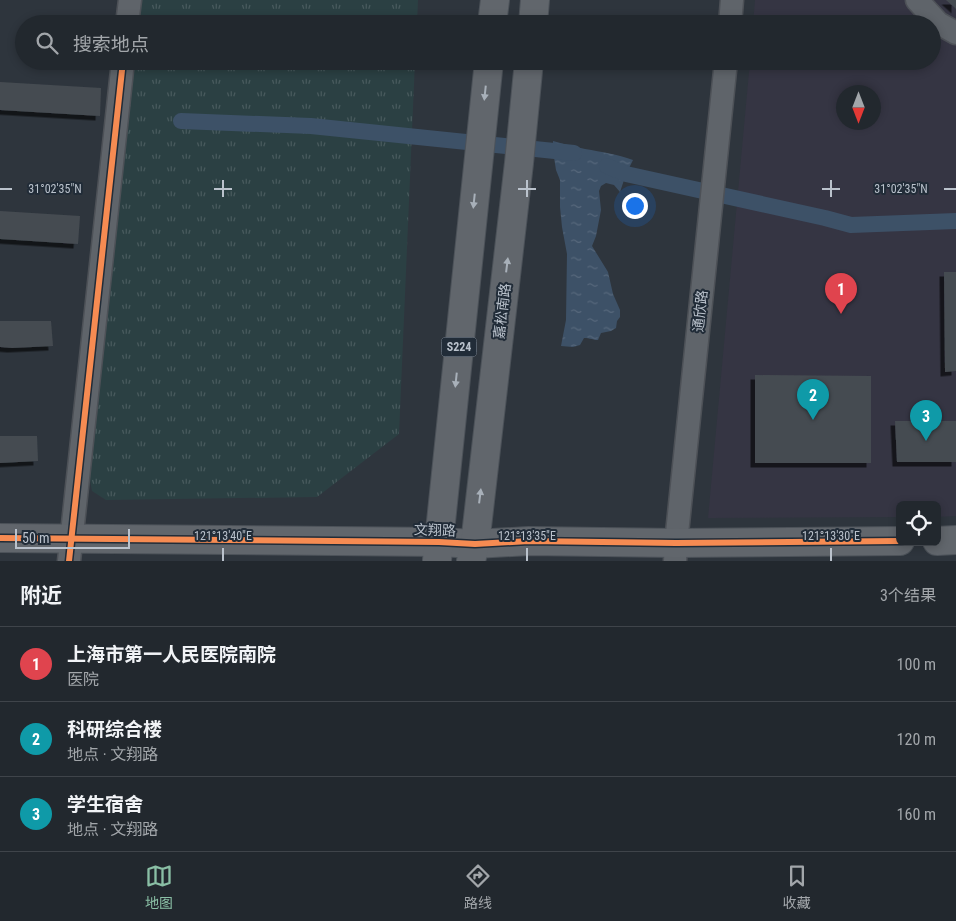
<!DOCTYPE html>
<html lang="zh">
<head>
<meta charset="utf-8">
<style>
	:root { --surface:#22282e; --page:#2a3036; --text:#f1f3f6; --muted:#a2a6aa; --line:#3f444a; --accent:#8abfa5 }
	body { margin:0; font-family:"Roboto Condensed","Noto Sans SC",sans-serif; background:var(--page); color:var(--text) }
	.controls { position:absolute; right:15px; bottom:15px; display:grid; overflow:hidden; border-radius:8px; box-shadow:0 2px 8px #0003 }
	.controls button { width:45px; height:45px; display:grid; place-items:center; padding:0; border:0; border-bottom:1px solid var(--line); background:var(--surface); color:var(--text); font:25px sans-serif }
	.compass { position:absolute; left:836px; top:85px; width:45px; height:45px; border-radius:50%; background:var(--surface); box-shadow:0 2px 8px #0003; rotate:180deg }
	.scale { position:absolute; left:15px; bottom:12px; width:115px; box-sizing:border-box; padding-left:5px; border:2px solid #bac2cc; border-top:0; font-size:14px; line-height:18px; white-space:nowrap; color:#bac2cc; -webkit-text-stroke:4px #212c38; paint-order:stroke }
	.you { position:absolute; left:634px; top:205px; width:18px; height:18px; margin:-12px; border:4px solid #fff; border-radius:50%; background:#1a73e8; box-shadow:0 0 0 8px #1a73e833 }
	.badge { display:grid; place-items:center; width:32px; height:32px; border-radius:50%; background:var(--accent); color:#fff; font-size:16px; font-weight:700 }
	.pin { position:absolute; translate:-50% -41px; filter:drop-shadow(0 1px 2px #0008) }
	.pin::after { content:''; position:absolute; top:26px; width:18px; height:15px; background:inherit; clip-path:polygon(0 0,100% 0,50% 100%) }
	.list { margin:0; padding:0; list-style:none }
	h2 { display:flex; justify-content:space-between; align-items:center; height:65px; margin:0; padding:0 20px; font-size:21px }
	h2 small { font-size:16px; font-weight:400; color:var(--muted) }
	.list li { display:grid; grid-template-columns:32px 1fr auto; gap:15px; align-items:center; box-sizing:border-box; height:75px; padding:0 20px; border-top:1px solid var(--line) }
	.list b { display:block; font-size:19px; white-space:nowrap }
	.list p { margin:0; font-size:16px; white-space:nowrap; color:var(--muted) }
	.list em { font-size:16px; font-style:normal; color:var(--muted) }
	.icon { flex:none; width:28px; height:28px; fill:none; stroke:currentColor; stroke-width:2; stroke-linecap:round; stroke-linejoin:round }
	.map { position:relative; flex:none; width:956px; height:561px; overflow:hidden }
	.search { position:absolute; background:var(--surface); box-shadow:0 2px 8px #0003; left:15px; right:15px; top:15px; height:55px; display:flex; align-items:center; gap:12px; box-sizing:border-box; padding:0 18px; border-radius:28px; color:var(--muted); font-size:19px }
	.sheet { height:290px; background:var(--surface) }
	nav { display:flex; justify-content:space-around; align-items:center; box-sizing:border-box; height:70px; border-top:1px solid var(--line); background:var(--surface); font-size:14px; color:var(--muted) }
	nav a { display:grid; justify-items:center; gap:2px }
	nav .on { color:var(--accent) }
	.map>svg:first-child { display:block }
	.medical { fill:#353543; fill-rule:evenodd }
	.park { fill:url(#park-tufts) }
	.water { fill:url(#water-ripples) }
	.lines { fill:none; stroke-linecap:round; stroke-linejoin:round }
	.canal { stroke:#3d5167; stroke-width:16 }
	.building { fill:#454b51; filter:url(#shadow) }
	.minor-casing { stroke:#4d5157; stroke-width:25 }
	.major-casing { stroke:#4c5259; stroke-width:30 }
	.minor { stroke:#5f646a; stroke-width:22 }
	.major { stroke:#61666c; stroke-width:28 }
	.cycleway-casing { stroke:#212c38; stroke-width:9 }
	.cycleway { stroke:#f68b52; stroke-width:6 }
	.oneway { fill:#a8b0b9 }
	.ticks { fill:none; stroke:#bac2cc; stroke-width:2 }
	.labels { text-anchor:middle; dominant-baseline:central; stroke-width:4; stroke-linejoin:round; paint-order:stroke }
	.shield { fill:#212c38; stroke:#8c95a0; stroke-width:1 }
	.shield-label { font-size:12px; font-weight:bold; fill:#bac2cc }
	.street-label { font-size:14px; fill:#bac2cc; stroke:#212c38 }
	.ticks-label { font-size:12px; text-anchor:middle; fill:#bac2cc; stroke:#212c38; stroke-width:4; stroke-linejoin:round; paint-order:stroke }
</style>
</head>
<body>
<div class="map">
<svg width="956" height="561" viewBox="0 0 956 561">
	<defs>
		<pattern id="park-tufts" width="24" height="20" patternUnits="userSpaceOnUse" patternTransform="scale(1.25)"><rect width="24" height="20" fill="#2b4043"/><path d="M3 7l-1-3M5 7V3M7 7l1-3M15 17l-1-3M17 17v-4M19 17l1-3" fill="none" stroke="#485a5d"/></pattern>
		<pattern id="water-ripples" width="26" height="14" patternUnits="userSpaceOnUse" patternTransform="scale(1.25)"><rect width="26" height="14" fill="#3d5167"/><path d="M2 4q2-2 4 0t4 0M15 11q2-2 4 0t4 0" fill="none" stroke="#57687c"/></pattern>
		<filter id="shadow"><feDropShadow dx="-4.5" dy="4.5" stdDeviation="0" flood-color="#0009"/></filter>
	</defs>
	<rect width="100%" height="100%" fill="#2e353d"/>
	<path class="medical" d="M755 0H956V516L937 517V505H900V517L708 518 750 61H932V24H753ZM844 92H874V122H844Z"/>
	<g class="park">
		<path d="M140 0H418L417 24H137Z"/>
		<path d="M133 61H415L399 434 317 497 106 500 92 491 88 469Z"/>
	</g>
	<path class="water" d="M553 141C564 144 575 147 585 149 602 152 617 154 633 160L626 174 620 192 614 185 606 183 601 186 599 191 601 210 596 236 592 246 608 272 613 294 620 310V317L617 321 616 328 611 331 601 333 598 340C593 340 590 338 584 338L580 345 573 347 561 346 566 320 567 254 562 227 560 207V180L556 170 553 151Z"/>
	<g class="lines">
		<g class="canal">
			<path d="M181 121 311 126 574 153"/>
			<path d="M607 166 626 174 825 218 851 225 956 221"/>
		</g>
	</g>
	<g class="building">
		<path d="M946 0H956V9L954 7Z"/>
		<path d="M0 82 101 88 100 116 0 110Z"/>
		<path d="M0 211 80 216 78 244 0 239Z"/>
		<path d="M944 272H956V371L945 372Z"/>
		<path d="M0 321H51L53 346 12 348 0 347Z"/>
		<path d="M755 375 871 376V463H755Z"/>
		<path d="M895 421H956V462H897Z"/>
		<path d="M0 436H37L38 461 0 463Z"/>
	</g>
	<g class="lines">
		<defs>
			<g id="minor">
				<path d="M917 0 938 23 956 33"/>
				<path d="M127 24 130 0"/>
				<path d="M730 24 732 0"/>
				<path d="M69 561 123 61"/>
				<path d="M675 561 676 543 726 61"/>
			</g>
			<g id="major">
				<path d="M492 24 495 0"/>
				<path d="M533 24 535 0"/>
				<path d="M0 538 439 542 475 544 529 541 676 543 900 541"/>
				<path d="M937 541 956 540"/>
				<path d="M437 560 489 61"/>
				<path d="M471 561 475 544 519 163 529 61"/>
			</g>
		</defs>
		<use href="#minor" class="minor-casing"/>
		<use href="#major" class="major-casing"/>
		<use href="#minor" class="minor"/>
		<use href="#major" class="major"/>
		<defs>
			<g id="cycleway">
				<path d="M0 538 439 542 475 544 529 541 676 543 900 541"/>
				<path d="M69 561 123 61"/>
			</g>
		</defs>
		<use href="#cycleway" class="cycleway-casing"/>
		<use href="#cycleway" class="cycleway"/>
	</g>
	<defs><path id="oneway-solid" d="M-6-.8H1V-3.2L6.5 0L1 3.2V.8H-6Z" transform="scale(1.25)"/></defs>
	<g class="oneway">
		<use href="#oneway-solid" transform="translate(485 93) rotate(96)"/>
		<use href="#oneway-solid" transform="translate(474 201) rotate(96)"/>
		<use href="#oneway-solid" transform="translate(507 265) rotate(-83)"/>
		<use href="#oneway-solid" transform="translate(456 380) rotate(96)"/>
		<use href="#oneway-solid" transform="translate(480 496) rotate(-83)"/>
	</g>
	<path class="ticks" d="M223 180V197M527 180V197M831 180V197M0 189H12M214 189H232M518 189H536M822 189H840M944 189H956M223 548V561M527 548V561M831 548V561"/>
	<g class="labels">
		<rect class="shield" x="441.5" y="337.5" width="35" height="19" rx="4"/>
		<g class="shield-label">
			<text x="459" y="347">S224</text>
		</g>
		<g class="street-label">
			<text transform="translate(502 311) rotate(-83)">嘉松南路</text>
			<text transform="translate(700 311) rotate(-84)">通欣路</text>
			<text transform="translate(435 530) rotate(2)">文翔路</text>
		</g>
	</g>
	<g class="ticks-label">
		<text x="901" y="193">31°02'35"N</text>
		<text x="55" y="193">31°02'35"N</text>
		<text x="223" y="540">121°13'40"E</text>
		<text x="527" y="540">121°13'35"E</text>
		<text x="831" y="540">121°13'30"E</text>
	</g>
</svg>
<div class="controls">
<button><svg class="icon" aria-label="locate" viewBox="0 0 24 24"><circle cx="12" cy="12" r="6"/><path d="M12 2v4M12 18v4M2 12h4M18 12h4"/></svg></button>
</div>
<svg class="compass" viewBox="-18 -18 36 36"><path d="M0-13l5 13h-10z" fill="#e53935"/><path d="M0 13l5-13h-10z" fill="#a2a6aa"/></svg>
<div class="scale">50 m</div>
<div class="you"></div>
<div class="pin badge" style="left:841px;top:314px;background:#e0444e">1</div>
<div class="pin badge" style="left:813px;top:420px;background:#0f9aa8">2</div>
<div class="pin badge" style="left:926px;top:441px;background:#0f9aa8">3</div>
<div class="search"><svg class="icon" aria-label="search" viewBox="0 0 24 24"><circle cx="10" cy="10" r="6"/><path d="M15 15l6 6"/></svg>搜索地点</div>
</div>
<section class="sheet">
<h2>附近<small>3个结果</small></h2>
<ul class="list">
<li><span class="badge" style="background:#e0444e">1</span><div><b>上海市第一人民医院南院</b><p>医院</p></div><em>100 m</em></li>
<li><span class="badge" style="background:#0f9aa8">2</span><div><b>科研综合楼</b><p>地点 · 文翔路</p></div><em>120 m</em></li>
<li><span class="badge" style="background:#0f9aa8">3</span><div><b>学生宿舍</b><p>地点 · 文翔路</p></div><em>160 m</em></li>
</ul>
</section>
<nav>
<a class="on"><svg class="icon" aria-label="map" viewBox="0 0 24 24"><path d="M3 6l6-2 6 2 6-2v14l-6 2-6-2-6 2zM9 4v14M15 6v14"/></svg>地图</a>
<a><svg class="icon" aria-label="directions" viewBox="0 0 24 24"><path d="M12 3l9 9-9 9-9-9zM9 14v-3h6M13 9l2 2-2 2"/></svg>路线</a>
<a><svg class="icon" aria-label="saved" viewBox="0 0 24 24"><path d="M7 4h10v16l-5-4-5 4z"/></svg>收藏</a>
</nav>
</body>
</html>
